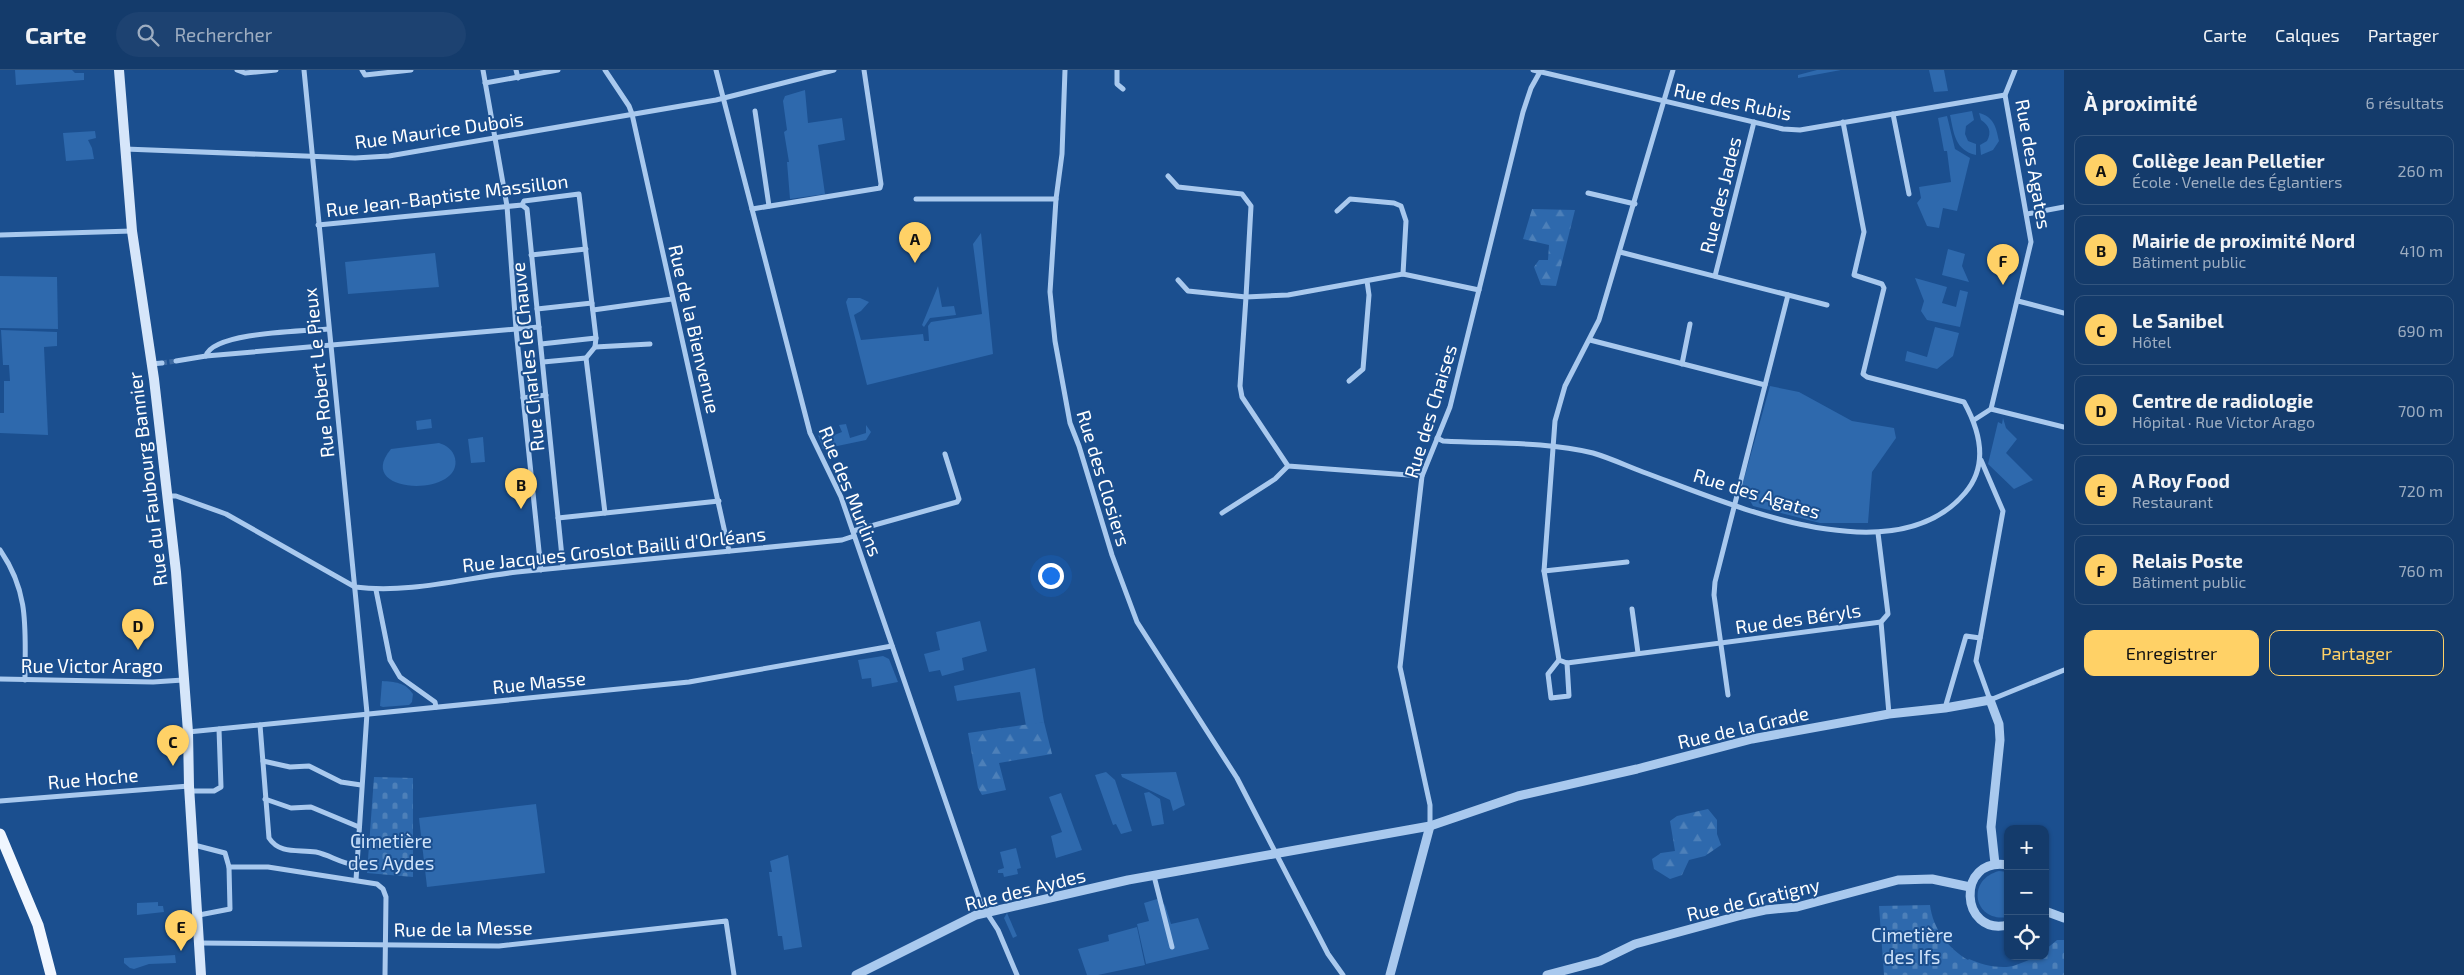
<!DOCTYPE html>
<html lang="fr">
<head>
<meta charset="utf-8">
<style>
	:root { --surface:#143b6b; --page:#1d4271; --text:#f1f3f6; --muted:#9dadc1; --line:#33557e; --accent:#ffd166 }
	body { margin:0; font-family:"Exo 2",sans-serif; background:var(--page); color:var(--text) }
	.controls { position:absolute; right:15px; bottom:15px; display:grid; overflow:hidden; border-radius:10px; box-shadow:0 1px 4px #0004 }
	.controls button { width:45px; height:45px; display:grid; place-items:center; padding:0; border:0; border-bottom:1px solid var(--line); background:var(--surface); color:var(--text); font:25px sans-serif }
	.you { position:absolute; left:1050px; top:505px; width:18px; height:18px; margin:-12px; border:4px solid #fff; border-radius:50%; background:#1a73e8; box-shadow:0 0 0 8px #1a73e833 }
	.badge { display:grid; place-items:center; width:32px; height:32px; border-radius:50%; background:var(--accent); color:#111; font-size:16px; font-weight:700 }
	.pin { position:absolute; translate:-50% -41px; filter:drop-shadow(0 1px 2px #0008) }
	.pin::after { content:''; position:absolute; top:26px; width:18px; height:15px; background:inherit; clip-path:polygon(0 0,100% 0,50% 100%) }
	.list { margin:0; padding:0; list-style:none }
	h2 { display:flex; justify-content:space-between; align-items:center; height:65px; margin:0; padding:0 20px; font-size:21px }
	h2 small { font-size:16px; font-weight:400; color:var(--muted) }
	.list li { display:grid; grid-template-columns:32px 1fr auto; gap:15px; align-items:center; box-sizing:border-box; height:70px; margin:0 10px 10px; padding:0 10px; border:1px solid var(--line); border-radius:10px }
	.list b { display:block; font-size:19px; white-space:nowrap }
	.list p { margin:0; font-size:16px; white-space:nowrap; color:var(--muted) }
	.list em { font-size:16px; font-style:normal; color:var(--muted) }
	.actions { display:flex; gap:10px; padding:15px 20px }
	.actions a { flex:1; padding:11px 0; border:1px solid var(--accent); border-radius:10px; text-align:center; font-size:18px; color:var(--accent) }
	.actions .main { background:var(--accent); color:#111 }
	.icon { flex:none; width:28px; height:28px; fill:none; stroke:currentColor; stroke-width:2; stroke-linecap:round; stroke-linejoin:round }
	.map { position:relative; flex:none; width:2064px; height:905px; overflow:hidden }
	header { display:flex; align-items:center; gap:30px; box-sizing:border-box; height:70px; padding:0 25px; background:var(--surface); border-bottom:1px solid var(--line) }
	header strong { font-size:24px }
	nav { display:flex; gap:28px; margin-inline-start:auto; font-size:18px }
	.search { width:350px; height:45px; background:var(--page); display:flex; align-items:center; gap:12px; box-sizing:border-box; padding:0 18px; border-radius:28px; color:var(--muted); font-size:19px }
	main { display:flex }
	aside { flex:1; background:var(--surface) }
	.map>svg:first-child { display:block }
	.green { fill:#2e69ad }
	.forest { fill:url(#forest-firs) }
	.cemetery { fill:url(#cemetery-stones) }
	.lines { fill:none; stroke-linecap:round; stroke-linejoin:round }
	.minor-tunnel { stroke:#3d69a0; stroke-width:5; stroke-dasharray:5 2.5; stroke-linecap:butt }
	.minor { stroke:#a9c9ee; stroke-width:5 }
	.tertiary { stroke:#a9c9ee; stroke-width:9 }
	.secondary { stroke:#d6e6fa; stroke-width:10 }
	.primary { stroke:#f0f6ff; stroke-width:11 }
	.labels { text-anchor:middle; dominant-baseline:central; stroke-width:4; stroke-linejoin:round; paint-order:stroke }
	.street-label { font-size:19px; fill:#fff; stroke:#1b4f8f }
	.park-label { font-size:19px; fill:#cfe3fa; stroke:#1b4f8f }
</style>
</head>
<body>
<header>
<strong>Carte</strong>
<div class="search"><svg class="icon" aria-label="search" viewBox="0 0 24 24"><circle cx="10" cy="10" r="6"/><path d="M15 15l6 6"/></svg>Rechercher</div>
<nav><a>Carte</a><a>Calques</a><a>Partager</a></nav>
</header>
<main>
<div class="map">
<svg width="2064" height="905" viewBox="0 0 2064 905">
	<defs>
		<pattern id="forest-firs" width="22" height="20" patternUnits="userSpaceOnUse" patternTransform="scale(1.25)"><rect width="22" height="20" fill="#2e69ad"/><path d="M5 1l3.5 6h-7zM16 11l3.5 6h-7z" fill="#4d80b9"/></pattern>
		<pattern id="cemetery-stones" width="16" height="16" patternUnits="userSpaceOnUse" patternTransform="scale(1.25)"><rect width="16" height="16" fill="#2e69ad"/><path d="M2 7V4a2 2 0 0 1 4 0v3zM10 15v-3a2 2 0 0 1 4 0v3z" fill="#4d80b9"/></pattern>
	</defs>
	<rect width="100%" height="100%" fill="#1b4f8f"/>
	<g class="green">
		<path d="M15 0H72L75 3H84V10L16 15Z"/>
		<path d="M1817 0H1841L1798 8V5Z"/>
		<path d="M1929 0H1944L1948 21 1934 22Z"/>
		<path d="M805 20 808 53 842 48 845 70 818 75 825 124 790 129 787 92H789L784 62 787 60 783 31 785 26Z"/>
		<path d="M1972 41 1974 50 1966 56 1965 64 1968 71 1976 74V85C1955 80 1954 64 1950 45Z"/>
		<path d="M1979 43C1994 47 1996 57 1999 71L1993 80 1981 85 1980 75 1987 71C1992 62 1989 55 1981 50Z"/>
		<path d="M1947 46 1955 79 1970 88 1957 141 1943 138 1939 158 1927 156 1917 133 1921 128 1919 117 1951 112 1947 81H1944L1938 48Z"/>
		<path d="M95 61 96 68 88 70 92 78 94 89 66 91 63 63Z"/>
		<path d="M981 163 993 284 867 315 846 232 848 228H860L869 232 861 241 854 245 861 270 923 264 924 271H929L928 256 931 252 982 244 973 174Z"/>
		<path d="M1948 179 1965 184 1962 196 1969 212 1942 205Z"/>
		<path d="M435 183 439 217 348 224 345 192Z"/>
		<path d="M0 206 57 207 58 259 0 258Z"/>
		<path d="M1915 208 1947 217 1942 233 1956 237 1960 220 1968 222 1960 257 1927 250 1921 241 1924 231Z"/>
		<path d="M938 216 942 237 954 236 956 245 930 248 924 257 922 255Z"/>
		<path d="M1935 257 1959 263 1953 286 1937 299 1905 291 1907 281 1927 287Z"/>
		<path d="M1 260 57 262V276L44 277 48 365 0 363V343H4V311H10L9 295H3Z"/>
		<path d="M1770 316 1799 322 1852 351 1894 358 1896 368 1872 402 1868 453H1820L1753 436 1742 416Z"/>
		<path d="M2003 348 2006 358 2017 369 2006 383 2033 410 2014 419 1988 394 1998 352 2002 354Z"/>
		<path d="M431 349 432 358 417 360 416 351Z"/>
		<path d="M846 354 850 368 866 363V355L871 362 866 370 823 379 818 365 824 369 842 362 839 355Z"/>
		<path d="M483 367 485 392 471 393 468 369Z"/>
		<path d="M439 373C446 375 453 380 455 388 464 428 352 425 391 379Z"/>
		<path d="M980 551 987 581 962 588 964 600 942 606 940 600 929 602 924 584 940 580 936 562Z"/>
		<path d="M883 586 889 589 898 612 872 617 871 608 862 609 858 590Z"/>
		<path d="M1035 598 1044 652 1026 656 1020 622 957 631 954 616Z"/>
		<path d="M382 611C395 612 405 612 413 624L412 632 409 635 383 637 380 636Z"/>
		<path d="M1106 702 1115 710 1132 761 1121 764 1116 754 1113 755 1095 705Z"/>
		<path d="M1176 702 1185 735 1173 741 1170 730 1122 707 1121 704Z"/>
		<path d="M1149 722 1160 729 1164 754 1152 756 1144 723Z"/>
		<path d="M1061 723 1082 780 1056 788 1051 766 1062 762 1049 727Z"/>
		<path d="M536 734 545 803 427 817 419 748Z"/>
		<path d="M1016 778 1021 798 1017 799 1018 804 1004 807 1003 803H998V800L1004 798 1000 782Z"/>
		<path d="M788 785 802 877 784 880 782 866H778L769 802H772L770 791Z"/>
		<path d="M1999 801 2008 802V847C1974 853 1965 810 1999 801Z"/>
		<path d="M1157 829 1165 835 1171 854 1198 848 1209 879 1146 894 1137 854 1149 851 1144 833Z"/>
		<path d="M158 832V836H163L164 842 137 845V833Z"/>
		<path d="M1007 843 1017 866 1013 868 1004 848Z"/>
		<path d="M1137 857 1145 895 1098 905H1087L1078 879 1109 871 1108 865Z"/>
		<path d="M175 885 176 893 149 894 134 899 130 898 124 893V888Z"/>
	</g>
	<g class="forest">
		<path d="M1532 139 1575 140 1556 216 1541 215 1534 197 1539 190H1548L1549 175 1523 169Z"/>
		<path d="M1044 652 1052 684 999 693 1006 720 982 725 978 718 968 663Z"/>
		<path d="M1708 739 1717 750V764L1721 775 1705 786 1689 790 1682 805 1670 809 1654 799 1652 789 1661 783 1675 781 1670 751 1677 746Z"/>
	</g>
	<g class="cemetery">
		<path d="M374 707 413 708V807L367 803Z"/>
		<path d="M1930 835C1933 859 1948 878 1968 890L1969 889C1982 895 2003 900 2016 895 2026 892 2035 886 2045 886V880L2057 870H2064V905H1884L1879 836Z"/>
	</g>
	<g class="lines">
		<path class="minor-tunnel" d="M162 293 176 291"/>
		<g class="minor">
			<path d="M237 0 245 3 276 0"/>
			<path d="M304 0 367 643 356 810"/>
			<path d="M362 0 365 5 411 0"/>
			<path d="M483 0 507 136 516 259 541 500"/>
			<path d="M516 0 518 8"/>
			<path d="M605 0 629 36 632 44 729 481"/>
			<path d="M716 0 810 363 841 427 981 834 998 860 1017 905"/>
			<path d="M1065 0 1062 84 1056 129 1050 222 1055 271 1070 353 1079 376 1112 485 1137 552 1237 708 1328 884 1343 905"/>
			<path d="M1117 0V14L1123 19"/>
			<path d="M1533 0 1783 59 1800 60 2005 25"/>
			<path d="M485 13 558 0"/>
			<path d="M755 41 769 136"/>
			<path d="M1893 44 1909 124"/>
			<path d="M125 79 355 88 389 86 716 30 834 0"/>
			<path d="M1168 106 1178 117 1242 124 1251 136 1246 227 1188 221 1178 210"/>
			<path d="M1588 123 1635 134"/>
			<path d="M916 129H1056"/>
			<path d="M522 135 527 139 563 497"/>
			<path d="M752 139 880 118 881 114 864 0"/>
			<path d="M1337 141 1350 129 1394 133 1401 136 1406 151 1403 204"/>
			<path d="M2027 144 2064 137"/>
			<path d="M318 155 522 135 524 131 579 124 596 268 595 277 586 288 605 443"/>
			<path d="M0 165 132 161"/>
			<path d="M1620 182 1827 235"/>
			<path d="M531 185 586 179"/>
			<path d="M1715 206 1754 52"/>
			<path d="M2018 231 2064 243"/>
			<path d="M537 239 592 233"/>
			<path d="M593 240 672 229"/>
			<path d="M1590 270 1765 315"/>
			<path d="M541 274 596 268"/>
			<path d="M595 277 650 274"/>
			<path d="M206 286C212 262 306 261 328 259"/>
			<path d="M176 291 206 286 539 257"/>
			<path d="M543 292 586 288"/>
			<path d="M151 294 162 293"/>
			<path d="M1682 294 1690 254"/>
			<path d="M1349 311 1363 299 1369 225 1367 211"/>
			<path d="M523 328 546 325"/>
			<path d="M1991 339 2031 172 2005 25 2015 0"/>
			<path d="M1974 350 1991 339 2064 357"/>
			<path d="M1437 368 1443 371C1493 374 1545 371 1593 383 1610 388 1627 396 1643 402 1728 433 1893 508 1965 423 1989 395 1980 361 1964 332L1867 307 1863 304 1884 218 1882 214 1854 205 1864 162 1843 52"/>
			<path d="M1981 390 2003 441 1976 591 1990 630 2064 600"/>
			<path d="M1422 406 1288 396 1242 327 1240 316 1246 227 1288 225 1403 204 1479 220"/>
			<path d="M168 426H176L226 444 355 517C409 524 464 508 517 502 625 491 734 481 842 470L854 466"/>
			<path d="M1222 443 1275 409 1288 396"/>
			<path d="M558 448 719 431"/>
			<path d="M853 461 957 432 959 429 945 384"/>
			<path d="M1878 463 1888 544 1881 552 1889 644"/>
			<path d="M0 480C30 523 25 560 25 610"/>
			<path d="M1544 501 1627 492"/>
			<path d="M376 520 390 590 400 607 435 632 436 637"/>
			<path d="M1632 539 1638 583"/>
			<path d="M1559 590 1548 604 1551 628 1569 626 1567 593"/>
			<path d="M1567 593 1559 590 1544 501 1555 351 1565 316 1599 250 1673 0"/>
			<path d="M1567 593 1881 552"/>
			<path d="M0 609 153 612 183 610"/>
			<path d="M1728 625 1714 525 1715 512 1788 225"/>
			<path d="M1945 638 1966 566 1980 568"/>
			<path d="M260 655 269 768C280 785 299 779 316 782 330 785 342 794 356 795"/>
			<path d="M188 662 689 612 892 576"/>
			<path d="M263 691 290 697 309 696 341 712 361 715"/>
			<path d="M190 721H214L221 717 219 659"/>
			<path d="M265 729 291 738 311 737 359 757"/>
			<path d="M0 731 189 716"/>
			<path d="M1430 756V735L1400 597 1422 406 1450 337 1523 42 1531 18 1541 0"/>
			<path d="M194 775 225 783 229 797 230 839 199 845"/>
			<path d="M229 797H268L377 814 383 819 386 827 385 905"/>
			<path d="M1154 806 1172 877"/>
			<path d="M200 873 499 876 726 851 734 905"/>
		</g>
		<g class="tertiary">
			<path d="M2008 795C1955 786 1960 867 2008 855"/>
			<path d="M2045 841 2064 848"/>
			<path d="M856 905 976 845 1128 810 1430 756 1518 726 1637 699 1752 669 1889 644 1945 638 1990 630 1999 654 2000 670 1991 757 1995 794"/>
			<path d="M1390 905 1430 756"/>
			<path d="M1547 905 1600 891 1635 874 1742 845 1765 840 1797 837 1898 810 1932 809 1970 817"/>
		</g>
		<path class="secondary" d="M119 0 132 161 154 309 176 502 188 662 189 716 201 905"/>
		<path class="primary" d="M0 764 38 855 51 905"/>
	</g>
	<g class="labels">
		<g class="street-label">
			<text transform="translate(1733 31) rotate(12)">Rue des Rubis</text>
			<text transform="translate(439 60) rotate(-8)">Rue Maurice Dubois</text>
			<text transform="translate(2034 94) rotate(80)">Rue des Agates</text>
			<text transform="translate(447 125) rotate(-7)">Rue Jean-Baptiste Massillon</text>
			<text transform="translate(1720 125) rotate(-76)">Rue des Jades</text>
			<text transform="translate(695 259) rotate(77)">Rue de la Bienvenue</text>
			<text transform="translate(527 287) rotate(-96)">Rue Charles le Chauve</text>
			<text transform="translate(318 303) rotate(-96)">Rue Robert Le Pieux</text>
			<text transform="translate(1430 341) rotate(-73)">Rue des Chaises</text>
			<text transform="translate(1104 408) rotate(73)">Rue des Closiers</text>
			<text transform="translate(147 409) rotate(-97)">Rue du Faubourg Bannier</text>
			<text transform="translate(851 421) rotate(68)">Rue des Murlins</text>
			<text transform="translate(1757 423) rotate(17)">Rue des Agates</text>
			<text transform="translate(614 479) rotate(-6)">Rue Jacques Groslot Bailli d'Orléans</text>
			<text transform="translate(1798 548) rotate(-8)">Rue des Béryls</text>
			<text x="92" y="595">Rue Victor Arago</text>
			<text transform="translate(539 612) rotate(-6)">Rue Masse</text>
			<text transform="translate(1743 657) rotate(-13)">Rue de la Grade</text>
			<text transform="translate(93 708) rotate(-5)">Rue Hoche</text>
			<text transform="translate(1025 819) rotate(-14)">Rue des Aydes</text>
			<text transform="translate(1753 829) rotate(-13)">Rue de Gratigny</text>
			<text transform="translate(463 858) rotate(-1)">Rue de la Messe</text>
		</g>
		<g class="park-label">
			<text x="391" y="770">Cimetière<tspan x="391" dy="22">des Aydes</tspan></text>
			<text x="1912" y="864">Cimetière<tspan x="1912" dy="22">des Ifs</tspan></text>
		</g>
	</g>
</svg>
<div class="controls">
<button>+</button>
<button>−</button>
<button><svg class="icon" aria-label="locate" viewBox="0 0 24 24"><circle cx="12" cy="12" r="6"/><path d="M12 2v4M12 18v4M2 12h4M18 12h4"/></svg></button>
</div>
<div class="you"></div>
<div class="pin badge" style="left:915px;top:193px">A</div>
<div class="pin badge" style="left:521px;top:439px">B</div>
<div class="pin badge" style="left:173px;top:696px">C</div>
<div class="pin badge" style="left:138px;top:580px">D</div>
<div class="pin badge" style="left:181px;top:881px">E</div>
<div class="pin badge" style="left:2003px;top:215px">F</div>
</div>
<aside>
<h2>À proximité<small>6 résultats</small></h2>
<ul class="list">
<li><span class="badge">A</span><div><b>Collège Jean Pelletier</b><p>École · Venelle des Églantiers</p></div><em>260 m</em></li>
<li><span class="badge">B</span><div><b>Mairie de proximité Nord</b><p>Bâtiment public</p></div><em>410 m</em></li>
<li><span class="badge">C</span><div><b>Le Sanibel</b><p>Hôtel</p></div><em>690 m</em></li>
<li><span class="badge">D</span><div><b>Centre de radiologie</b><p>Hôpital · Rue Victor Arago</p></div><em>700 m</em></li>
<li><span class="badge">E</span><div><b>A Roy Food</b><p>Restaurant</p></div><em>720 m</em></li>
<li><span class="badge">F</span><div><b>Relais Poste</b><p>Bâtiment public</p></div><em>760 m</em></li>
</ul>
<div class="actions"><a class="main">Enregistrer</a><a>Partager</a></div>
</aside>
</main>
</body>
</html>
